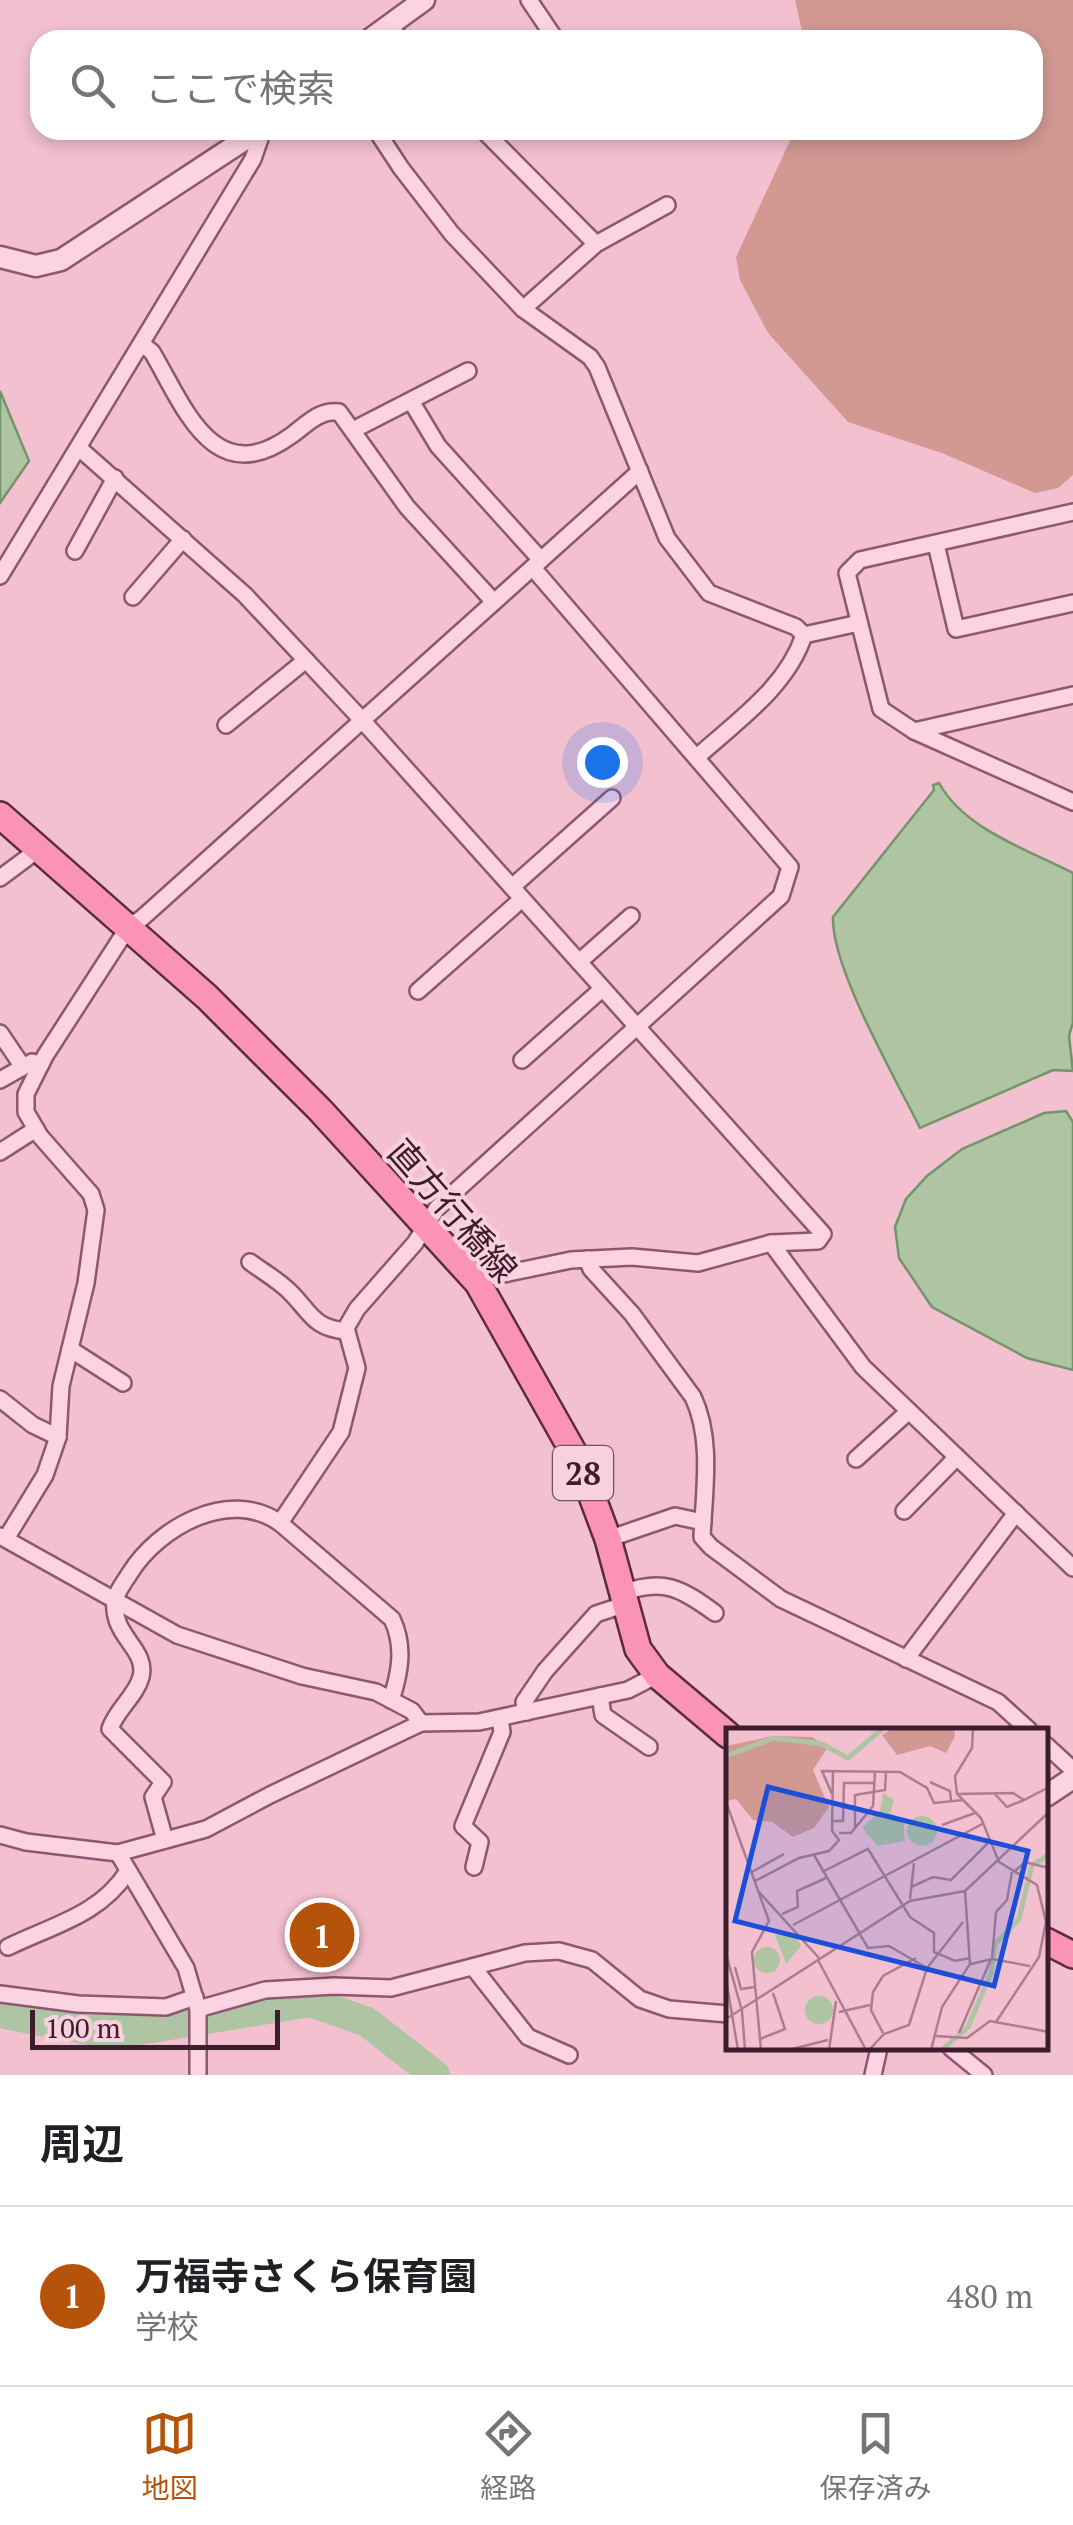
<!DOCTYPE html>
<html lang="ja">
<head>
<meta charset="utf-8">
<style>
	:root { --surface:#fff; --page:#f2f2f2; --text:#202124; --muted:#757577; --line:#e0e0e0; --accent:#b45309 }
	body { margin:0; font-family:"PT Serif","Noto Sans JP",serif; background:var(--page); color:var(--text) }
	.scale { position:absolute; left:30px; bottom:25px; width:250px; box-sizing:border-box; padding-left:10px; border:5px solid #3c1c2d; border-top:0; font-size:28px; line-height:35px; white-space:nowrap; color:#3c1c2d; -webkit-text-stroke:8px #f9d1dd; paint-order:stroke }
	.you { position:absolute; left:602px; top:762px; width:35px; height:35px; margin:-25px; border:8px solid #fff; border-radius:50%; background:#1a73e8; box-shadow:0 0 0 15px #1a73e833 }
	.badge { display:grid; place-items:center; width:65px; height:65px; border-radius:50%; background:var(--accent); color:#fff; font-size:32px; font-weight:700 }
	.pin { position:absolute; translate:-50% -50%; border:5px solid #fff; box-shadow:0 2px 10px #0006 }
	.list { margin:0; padding:0; list-style:none }
	h2 { display:flex; justify-content:space-between; align-items:center; height:130px; margin:0; padding:0 40px; font-size:42px }
	h2 small { font-size:32px; font-weight:400; color:var(--muted) }
	.list li { display:grid; grid-template-columns:65px 1fr auto; gap:30px; align-items:center; box-sizing:border-box; height:180px; padding:0 40px; border-top:2px solid var(--line) }
	.list b { display:block; font-size:38px; white-space:nowrap }
	.list p { margin:0; font-size:32px; white-space:nowrap; color:var(--muted) }
	.list em { font-size:32px; font-style:normal; color:var(--muted) }
	.icon { flex:none; width:55px; height:55px; fill:none; stroke:currentColor; stroke-width:2; stroke-linecap:round; stroke-linejoin:round }
	.map { position:relative; flex:none; width:1073px; height:2075px; overflow:hidden }
	.search { position:absolute; background:var(--surface); box-shadow:0 5px 15px #0003; left:30px; right:30px; top:30px; height:110px; display:flex; align-items:center; gap:25px; box-sizing:border-box; padding:0 35px; border-radius:30px; color:var(--muted); font-size:38px }
	.sheet { height:310px; background:var(--surface) }
	nav { display:flex; justify-content:space-around; align-items:center; box-sizing:border-box; height:140px; border-top:2px solid var(--line); background:var(--surface); font-size:28px; color:var(--muted) }
	nav a { display:grid; justify-items:center; gap:5px }
	nav .on { color:var(--accent) }
	.map>svg:first-child { display:block }
	.green { fill:#d29993 }
	.water { fill:#aec4a3; stroke:#749469; stroke-width:2.5 }
	.lines { fill:none; stroke-linecap:round; stroke-linejoin:round }
	.river { stroke:#aec4a3; stroke-width:30 }
	.minor-casing { stroke:#8e5671; stroke-width:20 }
	.tertiary-casing { stroke:#8e5671; stroke-width:25 }
	.primary-casing { stroke:#5b2a45; stroke-width:30 }
	.minor { stroke:#fcd4e1; stroke-width:15 }
	.tertiary { stroke:#fcd4e1; stroke-width:20 }
	.primary { stroke:#fa93b5; stroke-width:25 }
	.labels { text-anchor:middle; dominant-baseline:central; stroke-width:8; stroke-linejoin:round; paint-order:stroke }
	.shield { fill:#f9d1dd; stroke:#755262; stroke-width:2.5 }
	.shield-label { font-size:32px; font-weight:bold; fill:#3c1c2d }
	.street-label { font-size:35px; fill:#3c1c2d; stroke:#f9d1dd }
	.inset-river { fill:none; stroke:#aec4a3; stroke-width:5 }
	.inset-road { fill:none; stroke:#aa7e8f; stroke-width:2.5 }
	.view { fill:#1d4ed8; fill-opacity:0.15; stroke:#1d4ed8; stroke-width:5 }
	.inset-edge { fill:none; stroke:#3c1c2d; stroke-width:5 }
</style>
</head>
<body>
<div class="map">
<svg width="1073" height="2075" viewBox="0 0 1073 2075">
	<rect width="100%" height="100%" fill="#f3c0d0"/>
	<path class="green" d="M795 0H1073V475L1058 488 1035 493 942 453 848 422 768 333 740 280 736 257 795 130H1033V40H804Z"/>
	<g class="water">
		<path d="M0 391 29 461 0 503Z"/>
		<path d="M939 783C964 829 1028 850 1073 873V1022L1069 1036 1073 1071 1053 1070 920 1128C896 1079 831 968 833 917L934 790 933 785Z"/>
		<path d="M1066 1111 1073 1122V1370L1027 1358 932 1307 899 1258 895 1227 906 1199 927 1176 962 1149 1044 1113Z"/>
	</g>
	<g class="lines">
		<path class="river" d="M0 2013 87 2030H139L311 2002 367 2022 435 2075"/>
		<defs>
			<g id="minor">
				<path d="M529 0 556 40"/>
				<path d="M387 25 402 40"/>
				<path d="M376 130 401 168 452 234 523 309 590 357 597 367 667 538 709 593 796 627 804 635 859 623"/>
				<path d="M483 130 596 244"/>
				<path d="M523 309 596 244 667 205"/>
				<path d="M142 344 152 352C185 408 214 492 292 435 308 423 319 410 339 412L407 507 494 602"/>
				<path d="M411 401 438 446 541 560"/>
				<path d="M353 430 468 371"/>
				<path d="M79 448 245 595 362 720 823 1234 818 1241 771 1243 698 1263 632 1257 571 1260 494 1276 478 1283"/>
				<path d="M1073 512 860 560 847 573 881 709 914 731 1073 802"/>
				<path d="M936 544 956 629 1073 603"/>
				<path d="M75 551 115 478"/>
				<path d="M0 576 253 159 263 130"/>
				<path d="M133 597 183 539"/>
				<path d="M226 725 306 660"/>
				<path d="M914 731 1073 695"/>
				<path d="M697 757C737 721 787 687 804 635"/>
				<path d="M0 878 39 849"/>
				<path d="M512 887 612 798"/>
				<path d="M579 962 631 916"/>
				<path d="M418 991 522 899"/>
				<path d="M0 1033 23 1067"/>
				<path d="M522 1060 602 989"/>
				<path d="M0 1080 32 1062 41 1064"/>
				<path d="M0 1152 36 1129"/>
				<path d="M771 1243 863 1367 1073 1568"/>
				<path d="M587 1259 591 1269 632 1314 693 1397C713 1439 704 1492 702 1537L711 1547 781 1599 998 1702 1029 1730"/>
				<path d="M250 1262C262 1271 278 1280 289 1291 310 1311 312 1328 346 1331"/>
				<path d="M70 1349 123 1383"/>
				<path d="M0 1399 33 1425 58 1437"/>
				<path d="M856 1459 909 1411"/>
				<path d="M904 1511 957 1457"/>
				<path d="M280 1523 392 1619C405 1646 400 1673 391 1700"/>
				<path d="M0 1536 177 1635 302 1676 376 1692 412 1711 421 1723"/>
				<path d="M7 1537 45 1475 58 1437 61 1386 86 1283 96 1210 91 1194 40 1136 26 1112V1094L45 1056 129 926 141 919 640 471"/>
				<path d="M608 1539 675 1516 703 1522"/>
				<path d="M623 1593C663 1578 681 1588 715 1613"/>
				<path d="M906 1659 1016 1513"/>
				<path d="M600 1696 603 1715 649 1747"/>
				<path d="M527 1712 524 1702 545 1671 596 1614 626 1604"/>
				<path d="M1046 1745 1073 1770"/>
				<path d="M0 1835 26 1842 118 1853 206 1829 270 1795 421 1723 479 1722 628 1690 657 1675"/>
				<path d="M165 1840 153 1797 163 1782 110 1729C116 1710 136 1696 141 1677 148 1648 111 1637 115 1600 117 1591 125 1581 130 1573 158 1528 229 1487 280 1523L341 1432 357 1368 346 1328 357 1309 415 1243 437 1208 781 896 790 867 533 568"/>
				<path d="M118 1853 186 1968 198 2009V2075"/>
				<path d="M474 1867 480 1842 463 1826 502 1732 500 1718"/>
				<path d="M8 1947C53 1925 100 1915 128 1871"/>
				<path d="M473 1967 528 2037 569 2055"/>
				<path d="M0 1994 78 2004 166 2007 195 1997"/>
				<path d="M198 2009 265 1990 334 1986 391 1988 525 1953 559 1951 592 1960 640 1999 669 2009 728 2014"/>
				<path d="M951 2048 984 2075"/>
				<path d="M873 2075 879 2048"/>
			</g>
			<g id="tertiary">
				<path d="M369 40 424 0"/>
				<path d="M0 257 36 266 61 260 259 130"/>
				<path d="M1046 1796 1073 1778"/>
			</g>
			<g id="primary">
				<path d="M0 815 207 997 320 1110 478 1283 580 1464 608 1539 638 1649 657 1675 728 1735"/>
				<path d="M1046 1941 1073 1955"/>
			</g>
		</defs>
		<use href="#minor" class="minor-casing"/>
		<use href="#tertiary" class="tertiary-casing"/>
		<use href="#primary" class="primary-casing"/>
		<use href="#minor" class="minor"/>
		<use href="#tertiary" class="tertiary"/>
		<use href="#primary" class="primary"/>
	</g>
	<g class="labels">
		<rect class="shield" x="553" y="1446" width="60" height="54" rx="8"/>
		<g class="shield-label">
			<text x="583" y="1473">28</text>
		</g>
		<g class="street-label">
			<text transform="translate(453 1210) rotate(49)">直方行橋線</text>
		</g>
	</g>
	<g transform="translate(726 1728)">
		<rect width="322" height="322" fill="#f3c0d0"/>
		<path d="M166 1H228L229 8 220 25 204 18 171 27 156 7ZM47 8 86 9 102 19 87 42 103 79 88 100 67 109 46 94 27 92 10 71 0 73V18Z" fill="#d29993"/>
		<path d="M157 65 168 72 164 85 177 91 179 113 152 118 136 100 154 83ZM181 103a15 15 0 1 1 30 0a15 15 0 1 1-30 0ZM67 204 75 218 60 236 49 207ZM28 232a13 13 0 1 1 26 0a13 13 0 1 1-26 0ZM79 282a14 14 0 1 1 28 0a14 14 0 1 1-28 0Z" fill="#aec4a3"/>
		<path class="inset-river" d="M0 28 48 10 96 16 122 30 156 1M216 322 242 299 265 245 269 216 293 191 306 137 323 127"/>
		<path class="inset-road" d="M247 1 246 20 229 48 231 66 255 90 273 134 311 157 320 194 313 229 270 294M204 54 224 63 225 73M268 65 281 79 298 72M106 66 96 43 174 44 201 60 208 75 237 72M231 66 287 65 298 72 323 59M0 74 43 193 26 224 35 322M106 93H117L118 55H149M216 97 249 85M129 101V67L159 62 160 44M113 105H125L147 78 149 44M88 127 142 220 163 218 201 240M96 144 142 121 184 189 208 205V224L229 233 244 230M288 144 299 134 323 140M24 145 58 126M29 153 73 130 103 123 113 112 106 103 107 43M185 159 207 149 225 152 264 113M33 164 93 230M184 171 188 135M56 186 72 179 71 163 100 150M67 197 258 95M0 226 16 283 19 322M266 231 270 184 281 172 286 144M92 232 140 322M245 236 266 231 304 238M9 239 15 261 29 259M0 251 12 322M113 284 144 277M0 291 184 173 239 163 323 84M157 305 145 282 147 264 157 248 190 230M233 305 265 231M210 308 241 310 264 293 323 304M34 311 59 301 47 265M62 322 102 312M103 322 110 273M143 322 158 306 183 297 201 240 237 194M205 322 216 279 244 236 239 163"/>
		<path class="view" d="M42 59 302 123 268 258 9 193Z"/>
		<rect width="322" height="322" class="inset-edge"/>
	</g>
</svg>
<div class="scale">100 m</div>
<div class="you"></div>
<div class="pin badge" style="left:322px;top:1935px">1</div>
<div class="search"><svg class="icon" aria-label="search" viewBox="0 0 24 24"><circle cx="10" cy="10" r="6"/><path d="M15 15l6 6"/></svg>ここで検索</div>
</div>
<section class="sheet">
<h2>周辺<small></small></h2>
<ul class="list">
<li><span class="badge">1</span><div><b>万福寺さくら保育園</b><p>学校</p></div><em>480 m</em></li>
</ul>
</section>
<nav>
<a class="on"><svg class="icon" aria-label="map" viewBox="0 0 24 24"><path d="M3 6l6-2 6 2 6-2v14l-6 2-6-2-6 2zM9 4v14M15 6v14"/></svg>地図</a>
<a><svg class="icon" aria-label="directions" viewBox="0 0 24 24"><path d="M12 3l9 9-9 9-9-9zM9 14v-3h6M13 9l2 2-2 2"/></svg>経路</a>
<a><svg class="icon" aria-label="saved" viewBox="0 0 24 24"><path d="M7 4h10v16l-5-4-5 4z"/></svg>保存済み</a>
</nav>
</body>
</html>
